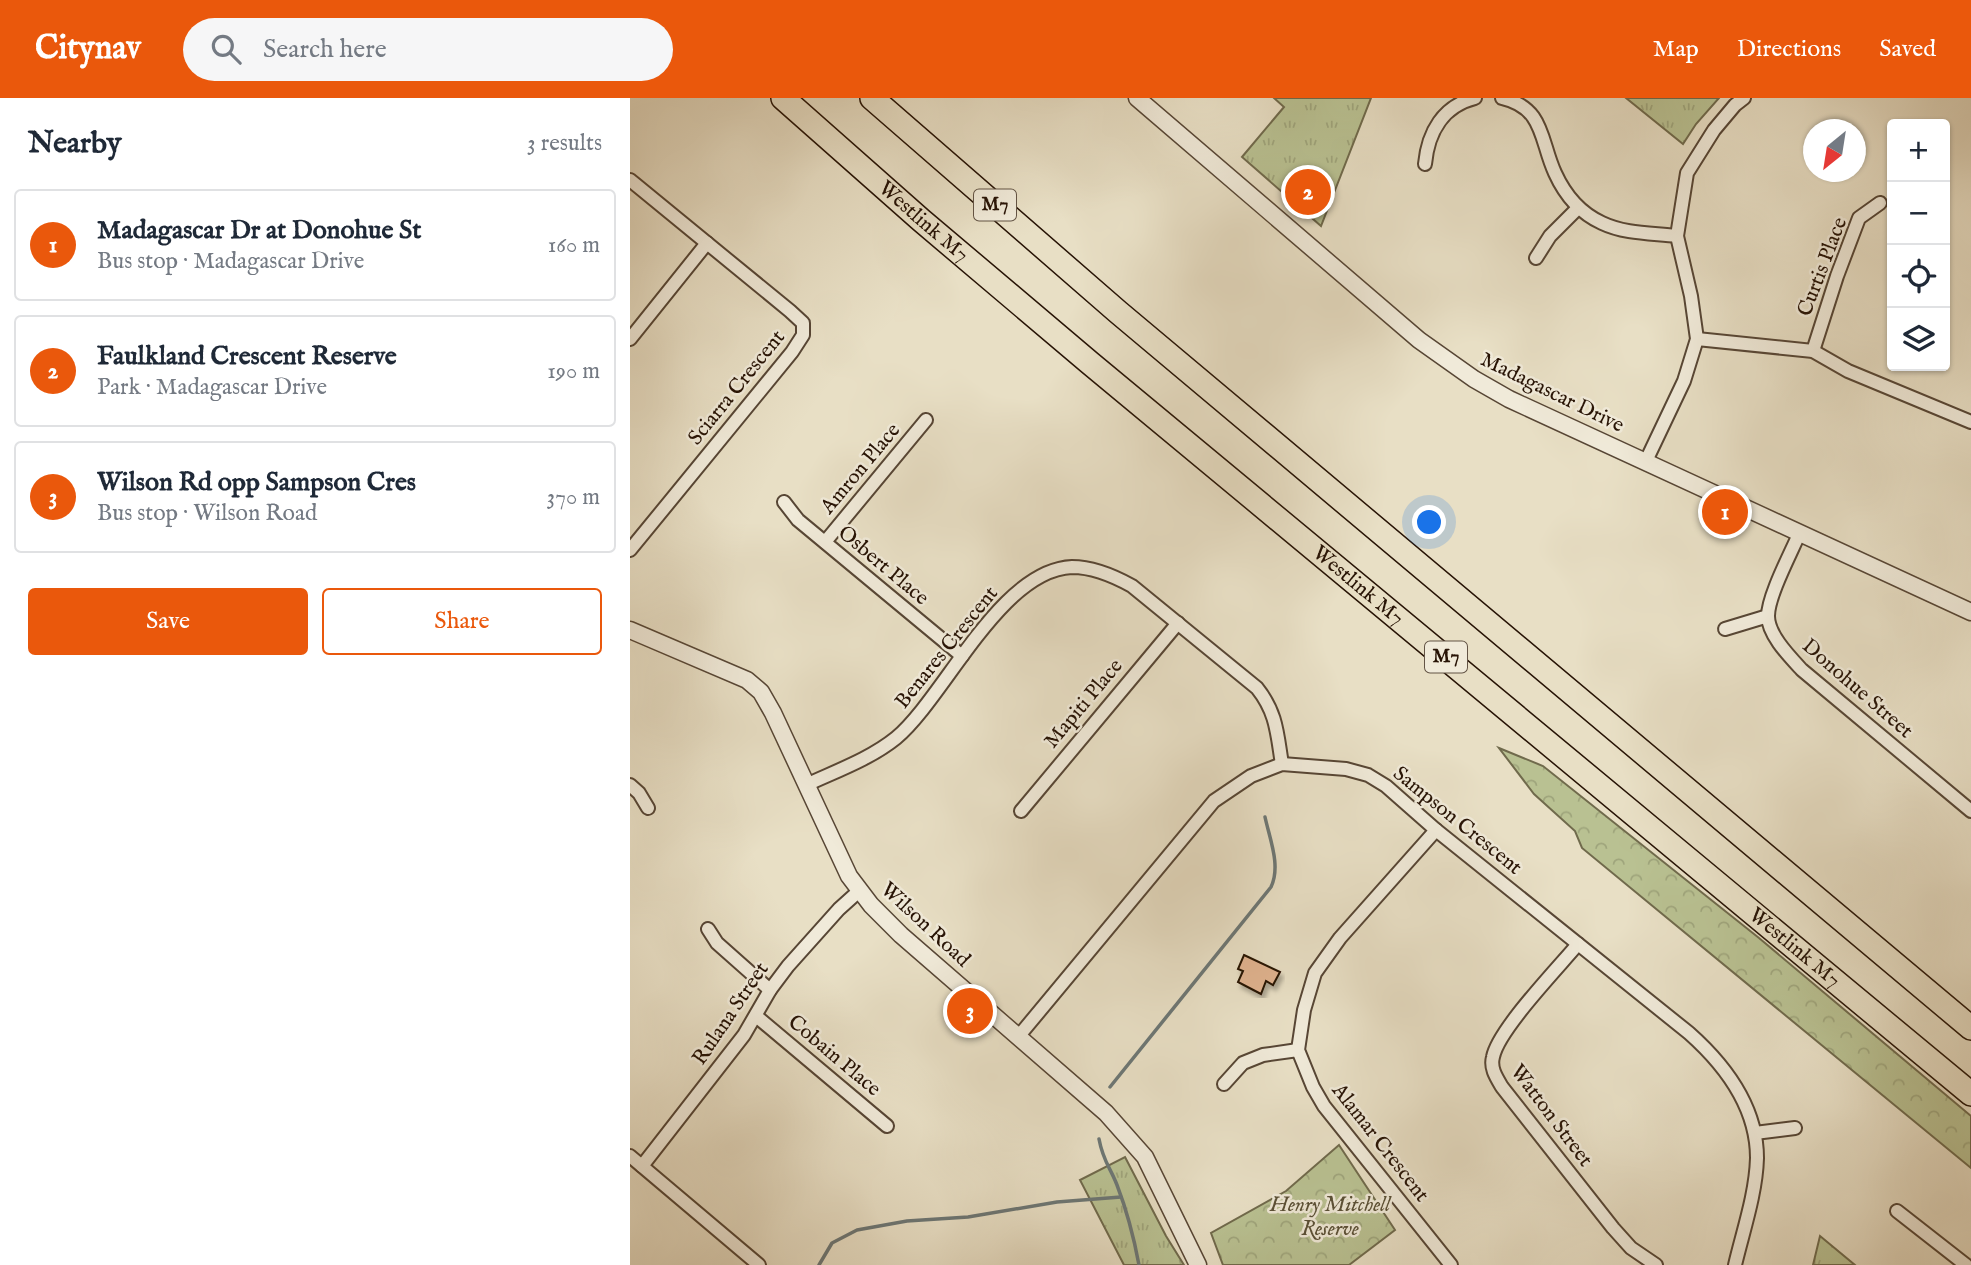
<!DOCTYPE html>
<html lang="en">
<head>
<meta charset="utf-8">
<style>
	:root { --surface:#fff; --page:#f6f6f7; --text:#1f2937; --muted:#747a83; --line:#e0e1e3; --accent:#ea580c }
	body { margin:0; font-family:"IM FELL English",serif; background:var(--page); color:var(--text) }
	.controls { position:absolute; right:21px; top:21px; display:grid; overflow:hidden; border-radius:7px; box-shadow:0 2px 5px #0004 }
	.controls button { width:63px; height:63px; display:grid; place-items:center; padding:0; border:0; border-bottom:2px solid var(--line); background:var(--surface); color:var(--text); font:35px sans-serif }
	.compass { position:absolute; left:1173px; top:21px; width:63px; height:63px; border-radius:50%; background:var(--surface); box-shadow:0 2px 5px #0004; rotate:210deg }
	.you { position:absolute; left:800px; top:425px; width:24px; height:24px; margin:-18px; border:5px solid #fff; border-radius:50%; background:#1a73e8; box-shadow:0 0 0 10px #1a73e833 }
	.badge { display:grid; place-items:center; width:46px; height:46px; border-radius:50%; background:var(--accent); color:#fff; font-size:23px; font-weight:700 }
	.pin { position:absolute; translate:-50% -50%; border:4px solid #fff; box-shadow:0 2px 7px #0006 }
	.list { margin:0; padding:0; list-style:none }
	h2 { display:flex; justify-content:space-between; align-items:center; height:91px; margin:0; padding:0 28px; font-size:30px }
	h2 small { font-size:23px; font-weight:400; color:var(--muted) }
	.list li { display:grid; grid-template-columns:46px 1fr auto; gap:21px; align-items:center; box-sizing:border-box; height:112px; margin:0 14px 14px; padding:0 14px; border:2px solid var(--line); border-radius:7px }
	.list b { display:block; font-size:26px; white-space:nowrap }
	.list p { margin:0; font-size:23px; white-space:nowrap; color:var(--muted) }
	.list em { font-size:23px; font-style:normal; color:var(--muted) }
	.actions { display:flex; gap:14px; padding:21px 28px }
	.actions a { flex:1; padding:16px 0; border:2px solid var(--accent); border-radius:7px; text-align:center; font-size:24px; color:var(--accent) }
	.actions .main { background:var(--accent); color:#fff }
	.icon { flex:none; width:38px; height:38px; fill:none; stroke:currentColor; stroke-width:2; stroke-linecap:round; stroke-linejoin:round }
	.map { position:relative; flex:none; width:1341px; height:1167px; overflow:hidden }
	header { display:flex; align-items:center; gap:42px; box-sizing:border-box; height:98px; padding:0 35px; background:var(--accent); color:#fff }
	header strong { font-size:33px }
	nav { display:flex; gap:38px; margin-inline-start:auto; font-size:24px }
	.search { width:490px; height:63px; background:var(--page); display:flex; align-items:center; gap:18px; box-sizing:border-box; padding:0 24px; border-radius:38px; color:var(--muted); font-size:26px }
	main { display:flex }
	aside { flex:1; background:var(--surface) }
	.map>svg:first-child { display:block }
	.forest { fill:url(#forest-crowns); stroke:#706a4c; stroke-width:2 }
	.park { fill:url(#park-tufts); stroke:#706a4c; stroke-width:2 }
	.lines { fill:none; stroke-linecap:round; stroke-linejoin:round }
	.stream { stroke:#6d7775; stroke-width:3.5 }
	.building { fill:#e0b38f; stroke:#271305; stroke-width:2; filter:url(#shadow) }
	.minor-casing { stroke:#574635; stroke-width:16 }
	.tertiary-casing { stroke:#574635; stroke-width:19 }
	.motorway-casing { stroke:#271305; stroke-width:26 }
	.minor { stroke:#f0ead9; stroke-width:12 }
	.tertiary { stroke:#f0ead9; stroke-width:16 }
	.motorway { stroke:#e8dfc5; stroke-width:23 }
	.labels { text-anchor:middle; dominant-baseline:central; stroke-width:5; stroke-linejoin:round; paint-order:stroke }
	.shield { fill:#f0ead9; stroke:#635445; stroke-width:2 }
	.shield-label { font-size:19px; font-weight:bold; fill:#271305 }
	.street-label { font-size:21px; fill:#271305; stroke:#f0ead9 }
	.park-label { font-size:21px; font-style:italic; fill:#5a5036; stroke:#f0ead9 }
</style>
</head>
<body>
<header>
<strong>Citynav</strong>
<div class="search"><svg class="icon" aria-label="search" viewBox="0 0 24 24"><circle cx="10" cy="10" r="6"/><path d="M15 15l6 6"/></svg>Search here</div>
<nav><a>Map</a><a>Directions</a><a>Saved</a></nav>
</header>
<main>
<aside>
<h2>Nearby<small>3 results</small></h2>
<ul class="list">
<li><span class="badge">1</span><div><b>Madagascar Dr at Donohue St</b><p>Bus stop · Madagascar Drive</p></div><em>160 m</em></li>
<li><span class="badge">2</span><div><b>Faulkland Crescent Reserve</b><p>Park · Madagascar Drive</p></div><em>190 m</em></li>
<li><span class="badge">3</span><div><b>Wilson Rd opp Sampson Cres</b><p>Bus stop · Wilson Road</p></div><em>370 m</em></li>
</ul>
<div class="actions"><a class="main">Save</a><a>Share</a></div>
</aside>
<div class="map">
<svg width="1341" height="1167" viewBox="0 0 1341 1167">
	<defs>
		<pattern id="forest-crowns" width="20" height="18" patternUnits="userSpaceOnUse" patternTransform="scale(1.75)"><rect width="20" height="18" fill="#b9c192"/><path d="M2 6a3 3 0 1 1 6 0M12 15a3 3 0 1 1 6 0" fill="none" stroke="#9fa57c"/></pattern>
		<pattern id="park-tufts" width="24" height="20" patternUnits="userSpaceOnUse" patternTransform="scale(1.75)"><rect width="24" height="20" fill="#b9c192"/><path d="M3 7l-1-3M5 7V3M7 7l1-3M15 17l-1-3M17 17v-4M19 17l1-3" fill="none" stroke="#9fa57c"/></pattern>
		<filter id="shadow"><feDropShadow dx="3" dy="5" stdDeviation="2" flood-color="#0004"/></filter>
	</defs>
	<rect width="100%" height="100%" fill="#e8dfc5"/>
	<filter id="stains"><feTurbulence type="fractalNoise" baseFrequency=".00286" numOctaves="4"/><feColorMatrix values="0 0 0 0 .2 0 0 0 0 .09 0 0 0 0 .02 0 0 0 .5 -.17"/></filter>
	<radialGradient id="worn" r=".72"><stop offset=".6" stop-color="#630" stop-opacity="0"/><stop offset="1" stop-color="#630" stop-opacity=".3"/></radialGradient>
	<g class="forest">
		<path d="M869 650 913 668 1129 840 1341 1018V1070L952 750 945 733 904 696Z"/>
		<path d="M709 1047 765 1132 719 1167H593L581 1135 656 1093Z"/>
	</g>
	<g class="park">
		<path d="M644 0H741L691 128 612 59 654 9Z"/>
		<path d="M996 0H1089L1066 26 1053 46Z"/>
		<path d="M495 1059 536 1138 554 1167H494L450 1082Z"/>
		<path d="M1190 1138 1225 1167H1183Z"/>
	</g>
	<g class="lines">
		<g class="stream">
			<path d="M480 989 641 789C651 768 640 742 635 719"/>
			<path d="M469 1041C473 1063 480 1069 487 1087 497 1113 504 1140 509 1167"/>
			<path d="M189 1167 202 1145 227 1132 277 1123 338 1119 427 1104 491 1099"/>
		</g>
	</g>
	<path class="building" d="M614 857 650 874 643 887 636 883 631 896 608 884 613 873 608 871Z"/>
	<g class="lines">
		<defs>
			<g id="minor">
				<path d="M872 0C915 10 910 43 925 75 935 97 950 115 972 125 995 136 1022 135 1047 138"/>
				<path d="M795 66C798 34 813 8 845 0"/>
				<path d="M0 82 160 213 173 225V237L162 254 0 452"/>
				<path d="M906 160 920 138 948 110"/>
				<path d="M0 241 77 145"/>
				<path d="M1067 241 1183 253 1218 273 1341 324"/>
				<path d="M1183 253 1207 178 1229 120 1250 105"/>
				<path d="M1016 363 1054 283 1067 241 1061 198 1047 138 1057 75 1084 32 1105 7 1114 0"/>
				<path d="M154 404 168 422 332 558"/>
				<path d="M1169 436C1161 455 1138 498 1138 518 1138 537 1160 559 1172 572L1341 713"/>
				<path d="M195 444 296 322"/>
				<path d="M1095 531 1138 518"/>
				<path d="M0 687 9 695 18 710"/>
				<path d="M176 687C206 673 240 661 266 640 315 599 370 472 442 469 463 469 484 478 502 488L627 590C647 615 647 636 652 666"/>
				<path d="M391 713 548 525"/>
				<path d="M806 732 710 840 685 875 674 912 668 952 683 989 694 1008 821 1167"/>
				<path d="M78 831 87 845 140 892"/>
				<path d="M948 846C928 870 868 932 863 959 860 970 866 979 872 989L983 1130 1001 1150 1026 1167"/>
				<path d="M126 918 257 1028"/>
				<path d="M388 939 584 703 621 678 652 666 716 671 738 677 756 688 806 732 1059 935C1095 967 1127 1010 1127 1060 1126 1096 1113 1133 1105 1167"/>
				<path d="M594 986 613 965 633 957 668 952"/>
				<path d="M1125 1035 1165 1030"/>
				<path d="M0 1058 129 1167"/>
				<path d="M12 1068 114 937 140 892 158 868 209 811 229 793"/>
				<path d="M1267 1113 1336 1167"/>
			</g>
			<g id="tertiary">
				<path d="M507 0 789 242 844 281 879 301 1341 514"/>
				<path d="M0 532 117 582 131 594 143 615 219 778 241 807 271 837 476 1015 515 1059 568 1167"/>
			</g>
			<g id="motorway">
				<path id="s1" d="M153 0 291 122 460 265 1341 996"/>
				<path d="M242 0 488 214 1341 930"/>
			</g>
		</defs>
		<use href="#minor" class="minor-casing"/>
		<use href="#tertiary" class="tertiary-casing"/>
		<use href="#motorway" class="motorway-casing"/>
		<use href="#minor" class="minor"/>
		<use href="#tertiary" class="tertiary"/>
		<use href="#motorway" class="motorway"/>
	</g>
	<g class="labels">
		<g class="shield">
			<rect x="344" y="91.5" width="42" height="31" rx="5"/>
			<rect x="795" y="543.5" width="42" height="31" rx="5"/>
		</g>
		<g class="shield-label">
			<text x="365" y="107">M7</text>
			<text x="816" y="559">M7</text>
		</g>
		<g class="street-label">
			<text stroke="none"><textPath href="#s1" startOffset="187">Westlink M7</textPath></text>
			<text transform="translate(1193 169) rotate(-69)">Curtis Place</text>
			<text transform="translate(107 290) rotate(-51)">Sciarra Crescent</text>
			<text transform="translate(922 295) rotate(26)">Madagascar Drive</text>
			<text transform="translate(231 371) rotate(-50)">Amron Place</text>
			<text transform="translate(253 468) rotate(40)">Osbert Place</text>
			<text stroke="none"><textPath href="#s1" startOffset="754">Westlink M7</textPath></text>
			<text transform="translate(317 550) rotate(-51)">Benares Crescent</text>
			<text transform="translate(1227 591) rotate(41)">Donohue Street</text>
			<text transform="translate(454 606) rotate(-50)">Mapiti Place</text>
			<text transform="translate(827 723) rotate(39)">Sampson Crescent</text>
			<text transform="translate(295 827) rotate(43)">Wilson Road</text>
			<text stroke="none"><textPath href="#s1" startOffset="1321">Westlink M7</textPath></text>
			<text transform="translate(101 916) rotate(-56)">Rulana Street</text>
			<text transform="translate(204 958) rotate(40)">Cobain Place</text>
			<text transform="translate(921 1018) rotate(53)">Watton Street</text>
			<text transform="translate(750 1045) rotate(52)">Alamar Crescent</text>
		</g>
		<g class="park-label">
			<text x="700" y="1107">Henry Mitchell<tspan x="700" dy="24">Reserve</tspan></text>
		</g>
	</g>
	<rect width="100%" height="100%" filter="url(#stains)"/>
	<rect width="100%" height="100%" fill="url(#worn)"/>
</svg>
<div class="controls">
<button>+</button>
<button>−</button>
<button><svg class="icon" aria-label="locate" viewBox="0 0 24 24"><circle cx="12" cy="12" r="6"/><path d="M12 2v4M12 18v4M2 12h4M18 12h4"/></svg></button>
<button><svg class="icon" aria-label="layers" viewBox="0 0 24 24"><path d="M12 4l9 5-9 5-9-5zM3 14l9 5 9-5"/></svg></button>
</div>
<svg class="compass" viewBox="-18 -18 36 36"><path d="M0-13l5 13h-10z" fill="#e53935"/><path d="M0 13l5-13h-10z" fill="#747a83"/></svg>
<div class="you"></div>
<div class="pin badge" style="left:1095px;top:414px">1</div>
<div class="pin badge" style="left:678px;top:94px">2</div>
<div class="pin badge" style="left:340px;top:913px">3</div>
</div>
</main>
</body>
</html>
